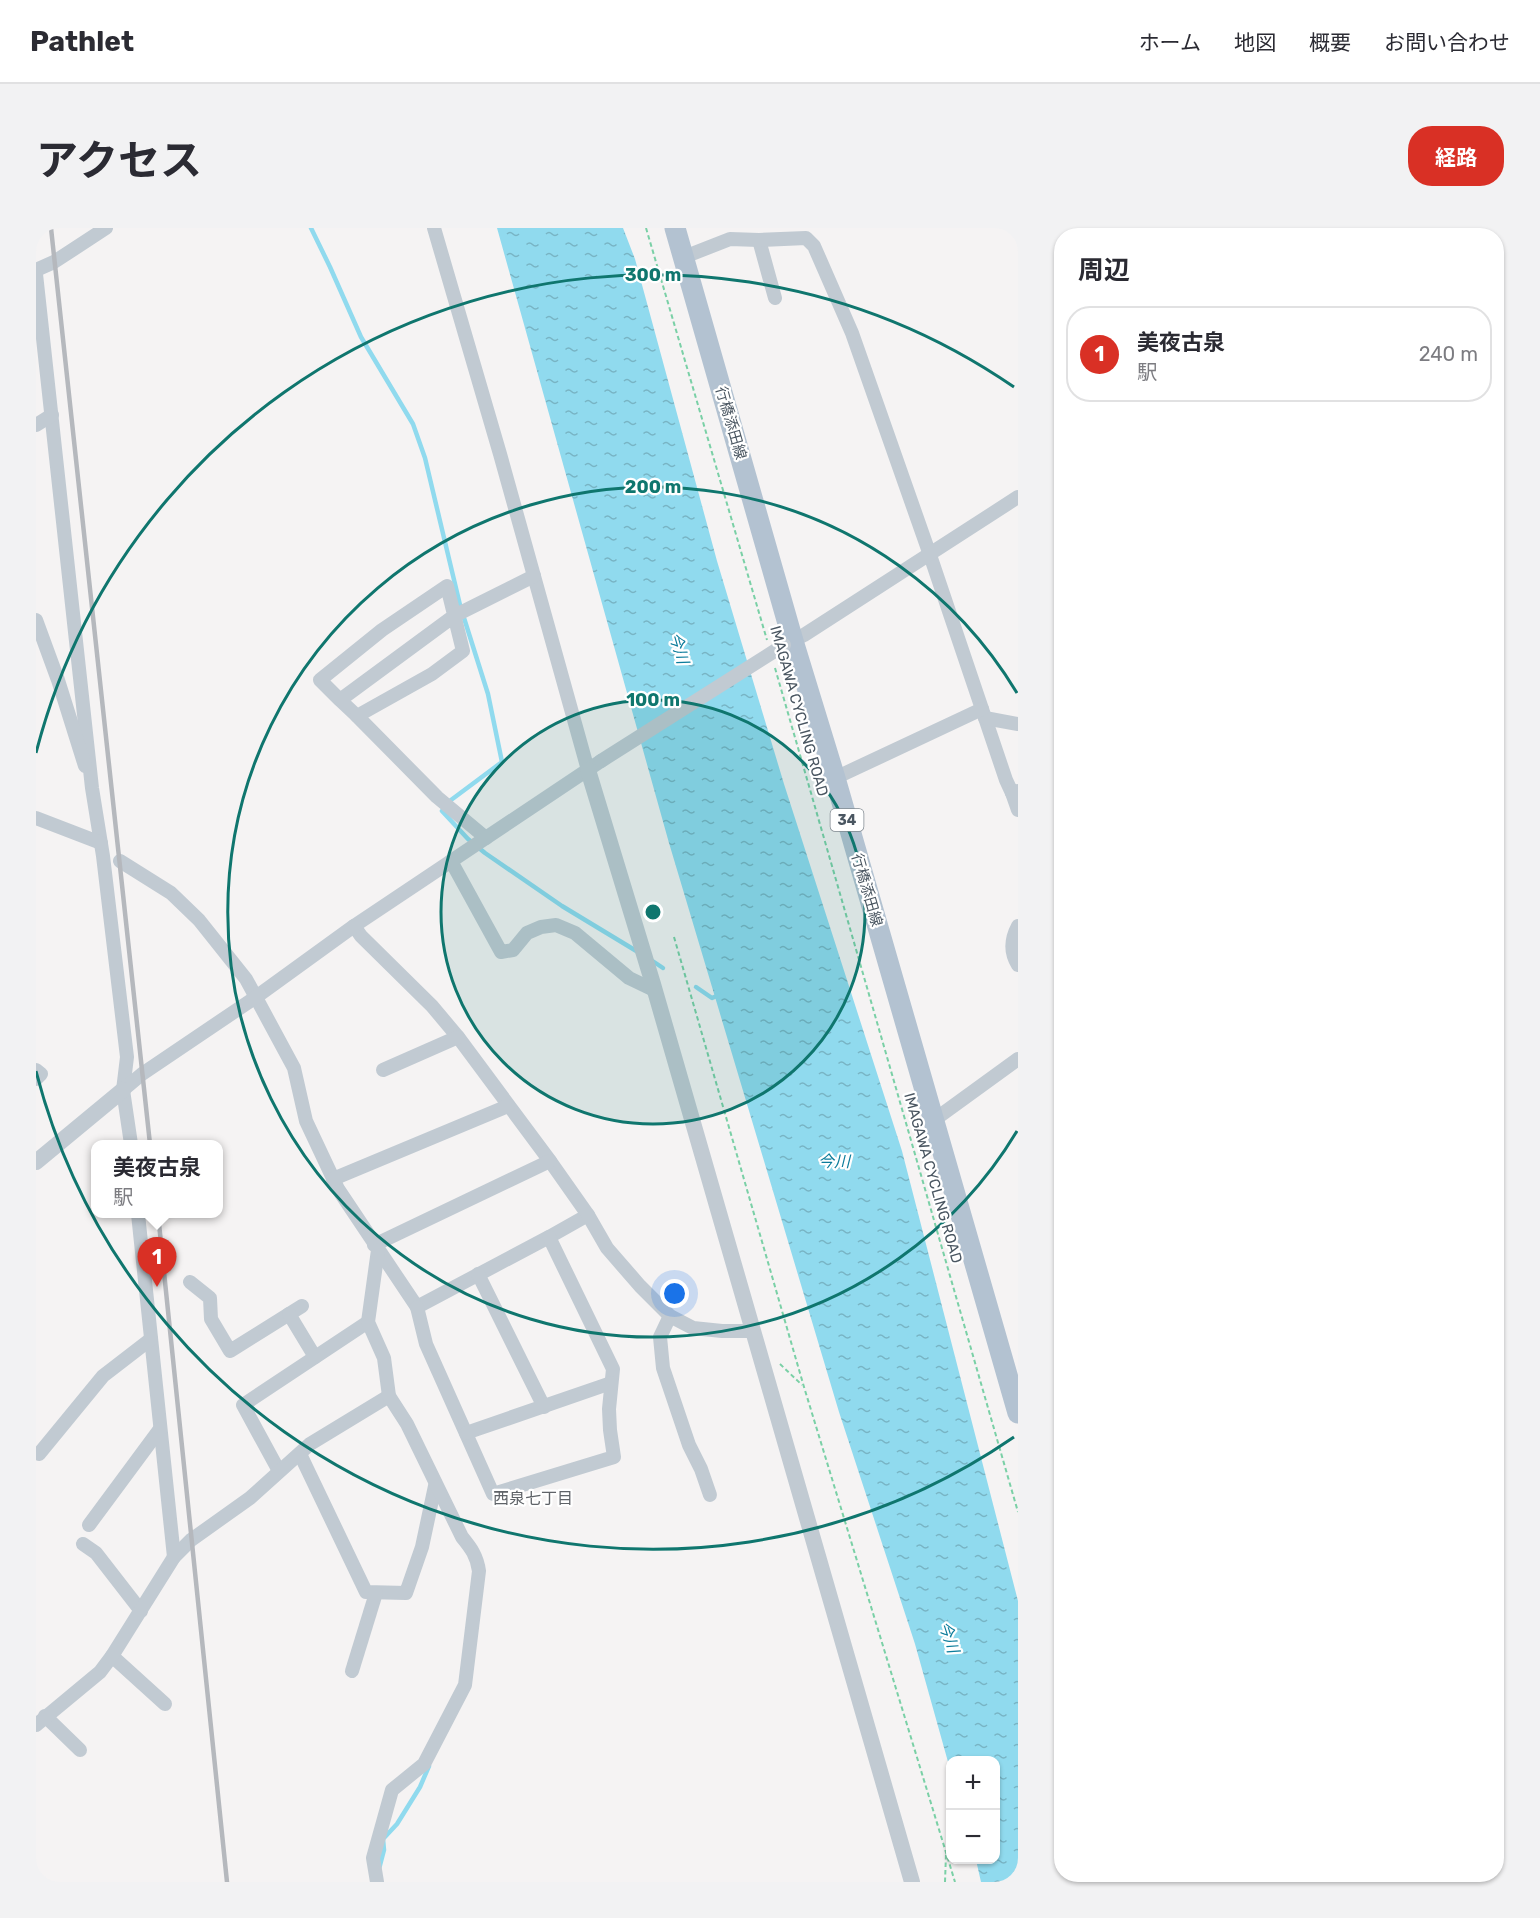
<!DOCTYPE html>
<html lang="ja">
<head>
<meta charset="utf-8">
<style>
	:root { --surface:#fff; --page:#f2f2f3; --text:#2b2b33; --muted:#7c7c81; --line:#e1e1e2; --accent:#d93025 }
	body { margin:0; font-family:Rubik,"Noto Sans JP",sans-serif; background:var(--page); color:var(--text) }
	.controls { position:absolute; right:18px; bottom:18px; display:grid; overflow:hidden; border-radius:12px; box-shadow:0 2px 4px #0004 }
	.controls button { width:54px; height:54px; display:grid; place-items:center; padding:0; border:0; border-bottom:2px solid var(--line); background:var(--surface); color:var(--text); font:30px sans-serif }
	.you { position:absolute; left:639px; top:1066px; width:21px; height:21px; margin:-15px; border:4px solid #fff; border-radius:50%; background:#1a73e8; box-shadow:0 0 0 9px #1a73e833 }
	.badge { display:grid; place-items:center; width:39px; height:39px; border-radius:50%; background:var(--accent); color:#fff; font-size:20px; font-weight:700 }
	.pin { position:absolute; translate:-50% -50px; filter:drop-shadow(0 2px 3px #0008) }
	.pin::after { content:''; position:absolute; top:32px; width:21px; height:18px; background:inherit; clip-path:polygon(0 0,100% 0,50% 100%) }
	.popup { position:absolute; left:55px; top:912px; width:132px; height:78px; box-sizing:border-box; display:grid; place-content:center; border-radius:12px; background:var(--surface); filter:drop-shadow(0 2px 4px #0005); font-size:20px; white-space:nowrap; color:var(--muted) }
	.popup b { font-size:22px; color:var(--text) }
	.popup::after { content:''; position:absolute; left:50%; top:100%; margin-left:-12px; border:12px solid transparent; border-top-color:var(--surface) }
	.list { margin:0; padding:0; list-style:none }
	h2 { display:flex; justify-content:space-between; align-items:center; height:78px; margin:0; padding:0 24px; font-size:26px }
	h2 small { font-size:20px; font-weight:400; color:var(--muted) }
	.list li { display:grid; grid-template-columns:39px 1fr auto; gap:18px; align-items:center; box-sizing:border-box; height:96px; margin:0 12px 12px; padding:0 12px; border:2px solid var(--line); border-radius:24px }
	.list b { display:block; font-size:22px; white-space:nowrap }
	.list p { margin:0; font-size:20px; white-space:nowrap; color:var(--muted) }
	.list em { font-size:20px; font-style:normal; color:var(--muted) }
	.map { position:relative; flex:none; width:982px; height:1654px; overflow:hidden; border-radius:24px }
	header { display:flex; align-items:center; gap:36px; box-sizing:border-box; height:84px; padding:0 30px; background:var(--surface); border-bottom:2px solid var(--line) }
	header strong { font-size:28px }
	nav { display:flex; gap:33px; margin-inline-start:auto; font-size:21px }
	.intro { display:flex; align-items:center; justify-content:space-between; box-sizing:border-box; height:144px; padding:0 36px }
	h1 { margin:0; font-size:42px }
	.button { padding:15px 27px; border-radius:24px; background:var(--accent); color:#fff; font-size:21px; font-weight:700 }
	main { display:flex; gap:36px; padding:0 36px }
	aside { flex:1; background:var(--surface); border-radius:24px; box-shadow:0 2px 4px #0004 }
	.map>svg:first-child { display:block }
	.water { fill:url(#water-ripples) }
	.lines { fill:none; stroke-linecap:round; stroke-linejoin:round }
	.stream { stroke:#90daee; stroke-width:4.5 }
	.path { stroke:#7ad0a6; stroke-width:2; stroke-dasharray:4.5 3; stroke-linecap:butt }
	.minor { stroke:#c1cad2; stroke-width:14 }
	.tertiary { stroke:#c1cad2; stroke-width:16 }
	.primary { stroke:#b3c2d1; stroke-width:21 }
	.rail { stroke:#b5b8bd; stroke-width:4.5 }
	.minor-bridge { stroke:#c1cad2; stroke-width:14 }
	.ring { fill:none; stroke:#0f766e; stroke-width:3 }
	.labels { text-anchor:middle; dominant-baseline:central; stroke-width:4.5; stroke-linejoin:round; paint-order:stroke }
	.shield { fill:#fff; stroke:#808990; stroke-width:1.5 }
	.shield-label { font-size:14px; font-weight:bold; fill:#4a5661 }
	.street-label { font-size:15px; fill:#4a5661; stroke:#fff }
	.water-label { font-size:16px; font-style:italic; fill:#0c7c9b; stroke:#fff }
	.neighbourhood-label { font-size:16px; fill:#5f6368; stroke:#fff }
	.centre { fill:#0f766e; stroke:#fff; stroke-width:3 }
	.ring-label { font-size:18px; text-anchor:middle; font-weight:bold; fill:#0f766e; stroke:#fff; stroke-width:4.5; stroke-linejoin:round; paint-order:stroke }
</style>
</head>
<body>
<header>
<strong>Pathlet</strong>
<nav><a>ホーム</a><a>地図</a><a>概要</a><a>お問い合わせ</a></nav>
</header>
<div class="intro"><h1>アクセス</h1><a class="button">経路</a></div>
<main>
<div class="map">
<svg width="982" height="1654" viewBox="0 0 982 1654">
	<defs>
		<pattern id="water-ripples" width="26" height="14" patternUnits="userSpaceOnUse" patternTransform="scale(1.5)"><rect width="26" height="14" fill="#90daee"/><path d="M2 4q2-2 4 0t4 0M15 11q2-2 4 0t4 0" fill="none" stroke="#78b4c4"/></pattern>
	</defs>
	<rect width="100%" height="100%" fill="#f5f3f3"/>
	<path class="water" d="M461 0H587L599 31 681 333 748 556 866 923 982 1373V1654H945L940 1632H960V1532H915L914 1541 879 1416 803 1184 633 615Z"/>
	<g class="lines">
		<g class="stream">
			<path d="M275 0 294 39 325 109 377 196 389 230 424 377"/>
			<path d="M415 572 466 534 452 466 428 390"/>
			<path d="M406 583 432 611 449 625 526 678 602 724"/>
			<path d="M615 732 627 740"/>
			<path d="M660 759 676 770 683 767"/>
			<path d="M343 1641 348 1622 347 1611 361 1596 384 1559 393 1538"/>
		</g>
		<g class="path">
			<path d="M610 0 731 412"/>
			<path d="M739 440 982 1284"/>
			<path d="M638 709 768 1159 919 1654"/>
			<path d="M744 1136 766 1157"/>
			<path d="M909 1654 910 1626"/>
		</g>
		<g class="minor">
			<path d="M398 0 464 226 552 542"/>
			<path d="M723 12 739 70"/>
			<path d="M648 29 694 11 723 12 770 10 778 18 816 105 894 327 970 552 976 565 982 563"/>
			<path d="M0 42 18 34 70 0"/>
			<path d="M0 46 56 560 67 628 91 829 87 862 95 916"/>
			<path d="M0 197 16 187"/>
			<path d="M0 392 22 452 49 538"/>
			<path d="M750 416 768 407 982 269"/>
			<path d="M304 472 321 488 396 446 427 423 411 358 346 402 284 452 304 472 418 388 498 348"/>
			<path d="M321 488 401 569 450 610"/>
			<path d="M949 490 982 496"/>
			<path d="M799 550 946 481"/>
			<path d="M976 565 982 582"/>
			<path d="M0 590 65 615"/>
			<path d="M84 633 135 665 163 692 210 751 258 840 270 893 302 961 381 1079 513 1009 552 987"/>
			<path d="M415 633 465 724 477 722 491 705 505 699 520 697 539 705 593 750 618 762"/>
			<path d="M318 698 325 708 396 778 422 809 514 933 552 987 571 1020 604 1058 634 1088 657 1100 686 1103H716"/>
			<path d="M982 698C975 711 974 724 982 737"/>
			<path d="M0 842 5 846 0 851"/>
			<path d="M347 842 422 809"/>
			<path d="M87 862 106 846 220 769 318 698 565 533"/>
			<path d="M898 892 982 831"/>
			<path d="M297 951 472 878"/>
			<path d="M102 986 138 1329"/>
			<path d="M338 1017 514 933"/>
			<path d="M442 1046 508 1179"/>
			<path d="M154 1054 174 1070 175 1091 194 1123 266 1078"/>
			<path d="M381 1079 390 1116 457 1266 578 1229 574 1202 573 1181 577 1141 513 1009"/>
			<path d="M253 1086 279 1129"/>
			<path d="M634 1088 624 1109 627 1140 653 1217 665 1241 674 1267"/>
			<path d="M430 1205 575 1155"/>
			<path d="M3 1226 67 1148 115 1111"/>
			<path d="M264 1226 330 1364 370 1365 386 1319 399 1258"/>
			<path d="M243 1243 207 1177 332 1094"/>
			<path d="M53 1297 124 1201"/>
			<path d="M47 1316 60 1325 105 1383"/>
			<path d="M76 1428 129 1476"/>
			<path d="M316 1443 340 1365"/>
			<path d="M9 1488 44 1522"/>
			<path d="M0 1497 64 1444 76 1428 138 1329 155 1312 214 1270 274 1216 353 1168"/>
			<path d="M341 1654 337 1630 356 1562 388 1536 429 1457 443 1343C441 1328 435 1320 426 1309L371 1196 353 1168 348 1130 332 1094 342 1022"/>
		</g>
		<g class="tertiary">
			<path d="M552 542 617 756 876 1654"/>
			<path d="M0 934 87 862"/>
		</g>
		<path class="primary" d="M639 0 757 413 799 550 982 1185"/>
		<g class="rail">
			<path d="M15 0 114 916"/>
			<path d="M122 986 191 1654"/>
		</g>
		<path class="minor-bridge" d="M565 533 748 417"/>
	</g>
	<circle cx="617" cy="684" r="212" fill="#0f766e" fill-opacity=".12"/>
	<g class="ring">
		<circle cx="617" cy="684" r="212"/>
		<path d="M981 903A425 425 0 1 1 981 465"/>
		<path d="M978 1209A637 637 0 0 1 0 843M0 525A637 637 0 0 1 978 159"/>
	</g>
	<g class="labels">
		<rect class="shield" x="794.5" y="581" width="33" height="22" rx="4.5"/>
		<g class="shield-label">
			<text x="811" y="592">34</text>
		</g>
		<g class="street-label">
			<text transform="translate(695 195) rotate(74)">行橋添田線</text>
			<text transform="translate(763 483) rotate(74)">IMAGAWA CYCLING ROAD</text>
			<text transform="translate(831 662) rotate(74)">行橋添田線</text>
			<text transform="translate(897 950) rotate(74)">IMAGAWA CYCLING ROAD</text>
		</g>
		<g class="water-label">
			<text transform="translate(643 420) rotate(74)">今川</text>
			<text x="798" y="933">今川</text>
			<text transform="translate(913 1409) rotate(72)">今川</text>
		</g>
		<g class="neighbourhood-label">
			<text x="497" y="1270">西泉七丁目</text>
		</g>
	</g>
	<circle cx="617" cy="684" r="9" class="centre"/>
	<g class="ring-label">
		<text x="617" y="53">300 m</text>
		<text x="617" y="265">200 m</text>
		<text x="617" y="478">100 m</text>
	</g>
</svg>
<div class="controls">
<button>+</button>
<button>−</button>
</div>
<div class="you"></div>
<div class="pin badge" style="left:121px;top:1059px">1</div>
<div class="popup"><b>美夜古泉</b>駅</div>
</div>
<aside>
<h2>周辺<small></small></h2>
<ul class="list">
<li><span class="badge">1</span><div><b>美夜古泉</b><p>駅</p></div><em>240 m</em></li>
</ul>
</aside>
</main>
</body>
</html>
